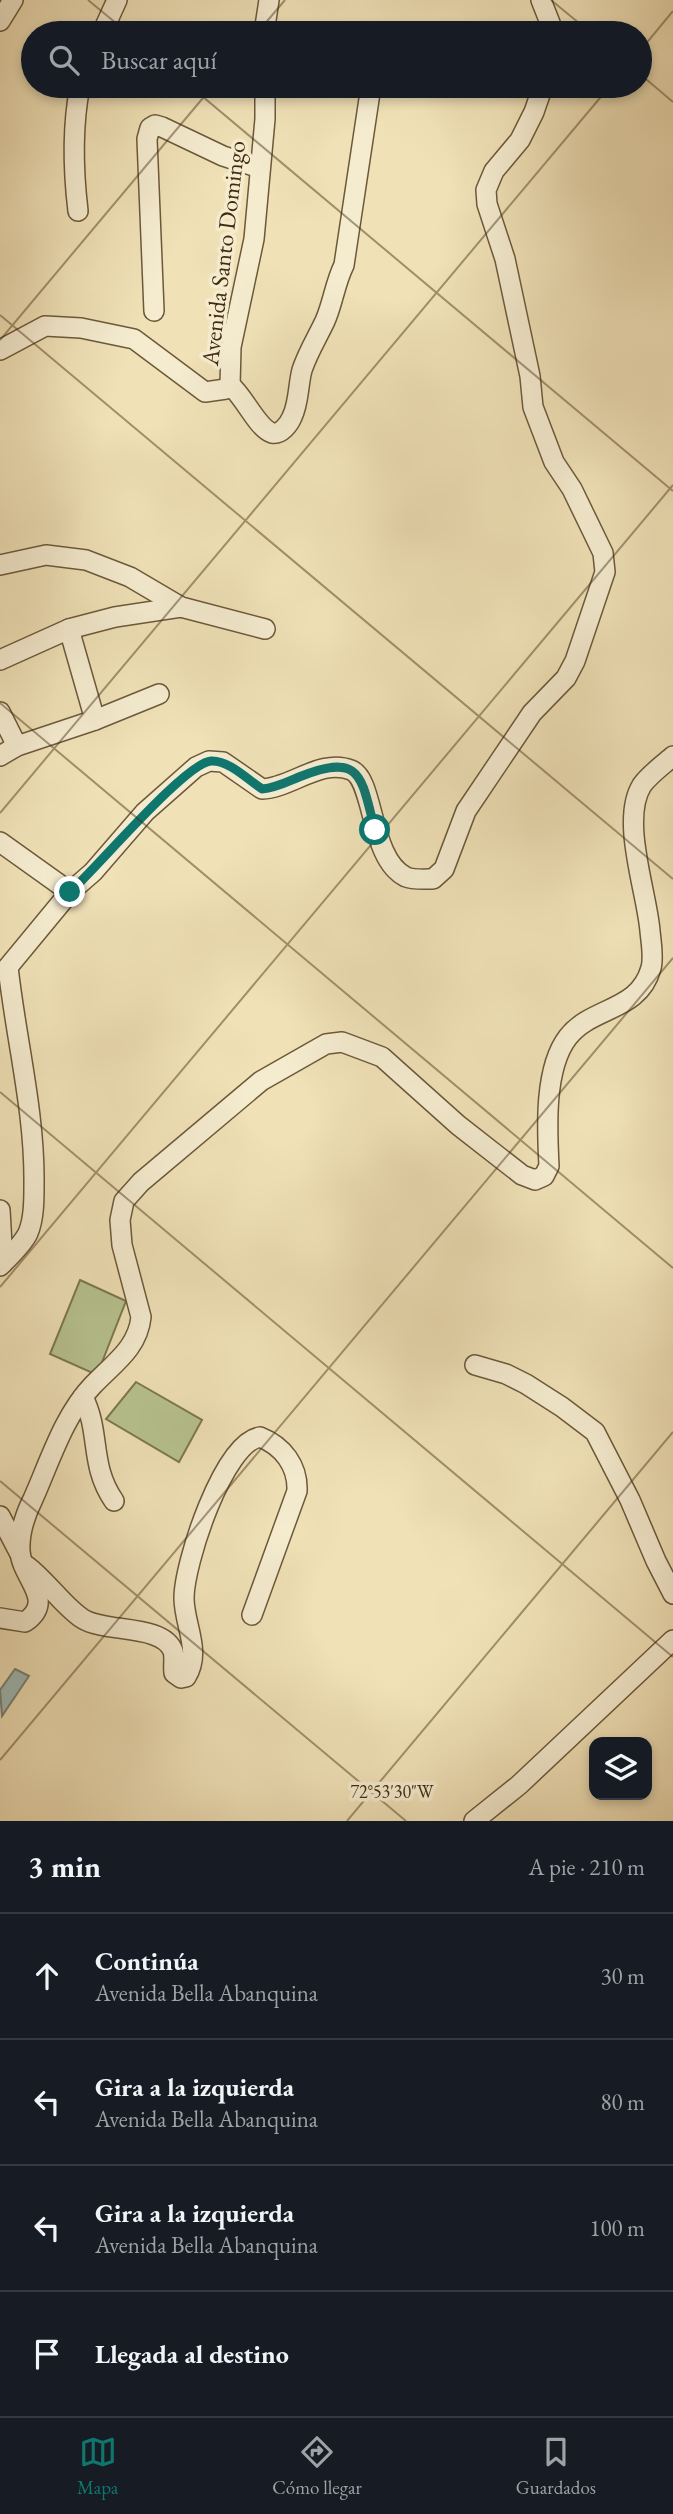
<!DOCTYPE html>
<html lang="es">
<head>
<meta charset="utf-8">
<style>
	:root { --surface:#171b24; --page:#242831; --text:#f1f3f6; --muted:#9ea1a6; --line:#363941; --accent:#0f766e }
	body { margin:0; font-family:"EB Garamond",serif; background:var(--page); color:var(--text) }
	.controls { position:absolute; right:21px; bottom:21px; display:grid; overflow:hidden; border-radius:14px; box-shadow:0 4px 10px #0003 }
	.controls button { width:63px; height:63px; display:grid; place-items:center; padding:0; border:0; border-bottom:2px solid var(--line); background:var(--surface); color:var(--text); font:35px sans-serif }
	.stop { position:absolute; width:21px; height:21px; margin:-16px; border:5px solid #0f766e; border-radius:50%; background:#fff }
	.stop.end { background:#0f766e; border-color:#fff; box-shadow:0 2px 7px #0008 }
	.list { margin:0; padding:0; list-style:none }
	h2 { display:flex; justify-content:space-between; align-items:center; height:91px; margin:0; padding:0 28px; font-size:30px }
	h2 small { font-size:23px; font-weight:400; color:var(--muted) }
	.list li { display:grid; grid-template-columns:46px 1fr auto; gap:21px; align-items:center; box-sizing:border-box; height:126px; padding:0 28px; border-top:2px solid var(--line) }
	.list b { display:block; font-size:26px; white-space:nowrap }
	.list p { margin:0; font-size:23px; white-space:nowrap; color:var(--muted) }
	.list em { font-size:23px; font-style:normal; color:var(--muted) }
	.icon { flex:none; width:38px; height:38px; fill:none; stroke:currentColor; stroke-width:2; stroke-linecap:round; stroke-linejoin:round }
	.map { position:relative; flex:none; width:673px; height:1821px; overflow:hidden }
	.search { position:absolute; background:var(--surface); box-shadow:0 4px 10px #0003; left:21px; right:21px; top:21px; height:77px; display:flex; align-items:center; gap:18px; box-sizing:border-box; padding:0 24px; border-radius:38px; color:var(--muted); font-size:26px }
	.sheet { height:595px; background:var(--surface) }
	nav { display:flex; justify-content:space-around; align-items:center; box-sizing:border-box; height:98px; border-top:2px solid var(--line); background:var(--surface); font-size:19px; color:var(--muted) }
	nav a { display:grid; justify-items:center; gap:4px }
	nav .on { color:var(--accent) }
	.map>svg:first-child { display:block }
	.green { fill:#b7c390; stroke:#7c7850; stroke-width:2 }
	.water { fill:#a0bbb9; stroke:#7a8276; stroke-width:2 }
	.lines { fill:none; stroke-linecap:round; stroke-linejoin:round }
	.minor-casing { stroke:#6c593a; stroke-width:22 }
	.minor { stroke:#f5ecd0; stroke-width:19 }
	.route { stroke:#0f766e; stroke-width:9 }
	.ticks { fill:none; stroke:#402c11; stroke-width:2; stroke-opacity:0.45 }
	.labels { text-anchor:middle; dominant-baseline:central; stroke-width:7; stroke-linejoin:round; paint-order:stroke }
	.street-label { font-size:24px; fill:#402c11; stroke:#f5ecd0 }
	.ticks-label { font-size:18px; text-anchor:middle; fill:#402c11; stroke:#f5ecd0; stroke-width:7; stroke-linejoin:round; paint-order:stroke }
</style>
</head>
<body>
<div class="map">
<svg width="673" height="1821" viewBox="0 0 673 1821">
	<rect width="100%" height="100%" fill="#f0e1b7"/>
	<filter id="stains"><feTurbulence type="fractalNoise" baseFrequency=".00286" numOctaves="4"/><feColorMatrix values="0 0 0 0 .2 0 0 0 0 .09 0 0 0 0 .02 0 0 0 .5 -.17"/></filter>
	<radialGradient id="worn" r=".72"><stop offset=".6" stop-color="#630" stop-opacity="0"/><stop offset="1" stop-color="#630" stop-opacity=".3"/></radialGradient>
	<g class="green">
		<path d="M80 1280 126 1301 97 1375 50 1354Z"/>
		<path d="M136 1382 202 1420 179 1462 106 1419Z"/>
	</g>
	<path class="water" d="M15 1669 29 1676 2 1716 0 1690Z"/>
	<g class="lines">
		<defs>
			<g id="minor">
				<path d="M541 0 554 33"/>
				<path d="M0 21 13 0"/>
				<path d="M102 33 117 0"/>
				<path d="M264 33 269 0"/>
				<path d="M78 211C73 169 72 127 80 86"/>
				<path d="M154 311 147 139 150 128 155 125 162 127 223 156 260 168"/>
				<path d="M0 350 45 326 81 328 134 339 205 392 226 389 230 385"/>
				<path d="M230 385C244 396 257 428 272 433 281 435 289 424 292 417 299 403 298 385 302 370 308 352 317 338 325 321 333 303 335 283 344 265L371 86"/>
				<path d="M230 385 231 347 254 239 265 119V86"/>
				<path d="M0 565 46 555 86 560 130 577 181 607 265 629"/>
				<path d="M69 629 95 720"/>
				<path d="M0 660 69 629 115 617 181 607"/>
				<path d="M0 712 17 746"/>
				<path d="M0 756 17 746 95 720 159 694"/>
				<path d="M0 842 70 892"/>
				<path d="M0 1210 3 1263"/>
				<path d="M0 1266C9 1257 23 1244 28 1233 34 1219 34 1200 34 1185 35 1111 16 1040 8 967L70 892 93 872 145 812 196 767 209 761 223 762 262 789C291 788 321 758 351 770 375 779 369 859 406 877 413 880 425 879 433 879L444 869 466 811 532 713 566 678 575 661 605 572 603 553 572 489 554 462 533 407 530 376 505 259 487 204 486 190 494 171 520 140 534 112 543 86"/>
				<path d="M475 1365 506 1374 526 1384 562 1407 595 1432 630 1500 656 1561 673 1594"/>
				<path d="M83 1397C101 1432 89 1465 114 1501"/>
				<path d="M0 1516 19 1552"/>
				<path d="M27 1566C47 1581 64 1607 83 1619 106 1633 163 1624 173 1651 175 1657 173 1666 174 1673L181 1678 186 1677C202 1651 184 1625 184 1598 184 1564 223 1443 260 1437 283 1446 298 1466 297 1491L252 1615"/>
				<path d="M0 1618 25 1622C57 1600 21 1578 20 1551 19 1532 25 1515 33 1499 50 1461 64 1415 93 1385 113 1364 138 1348 141 1317L122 1245 120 1220 124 1201 141 1182 261 1081 326 1044 342 1042 382 1057 458 1125 522 1175 535 1180 544 1176 549 1166C547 1128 544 1068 568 1037 592 1006 639 1012 651 968 654 957 651 942 650 931 647 892 620 820 642 785 650 774 663 765 673 756"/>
				<path d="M474 1821 519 1785 673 1640"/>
			</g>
		</defs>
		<use href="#minor" class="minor-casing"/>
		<use href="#minor" class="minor"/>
	</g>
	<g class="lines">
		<path class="route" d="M70 892C96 869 185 763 211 761 229 760 248 780 262 789 275 788 287 782 299 777 363 751 361 778 375 830"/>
	</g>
	<path class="ticks" d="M88 0 128 33M551 0 591 33M257 33 285 0M640 51 673 11M640 74 673 102M190 86 673 491M0 315 673 879M0 340 213 86M0 703 673 1268M0 813 610 86M0 1092 673 1657M0 1287 673 485M0 1481 406 1821M0 1760 673 958M347 1821 673 1432"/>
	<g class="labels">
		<g class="street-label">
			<text transform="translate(223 253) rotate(-83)">Avenida Santo Domingo</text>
		</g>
	</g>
	<g class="ticks-label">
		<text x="392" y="1798">72°53'30"W</text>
	</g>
	<rect width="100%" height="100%" filter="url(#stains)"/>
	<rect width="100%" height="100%" fill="url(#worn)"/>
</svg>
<div class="controls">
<button><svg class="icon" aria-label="layers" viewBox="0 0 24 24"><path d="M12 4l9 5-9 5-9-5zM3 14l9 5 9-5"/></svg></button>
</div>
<div class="stop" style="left:375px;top:830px"></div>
<div class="stop end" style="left:70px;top:892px"></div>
<div class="search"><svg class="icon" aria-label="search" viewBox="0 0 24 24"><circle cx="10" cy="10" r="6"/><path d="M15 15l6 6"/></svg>Buscar aquí</div>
</div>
<section class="sheet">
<h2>3 min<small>A pie · 210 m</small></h2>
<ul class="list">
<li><svg class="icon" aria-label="ahead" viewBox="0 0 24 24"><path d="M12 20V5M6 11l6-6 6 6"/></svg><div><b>Continúa</b><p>Avenida Bella Abanquina</p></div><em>30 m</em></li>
<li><svg class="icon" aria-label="left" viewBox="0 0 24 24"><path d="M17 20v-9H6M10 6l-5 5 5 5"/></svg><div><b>Gira a la izquierda</b><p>Avenida Bella Abanquina</p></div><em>80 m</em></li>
<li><svg class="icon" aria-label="left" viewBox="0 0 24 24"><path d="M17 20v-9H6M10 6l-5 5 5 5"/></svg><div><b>Gira a la izquierda</b><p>Avenida Bella Abanquina</p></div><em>100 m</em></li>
<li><svg class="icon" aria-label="arrive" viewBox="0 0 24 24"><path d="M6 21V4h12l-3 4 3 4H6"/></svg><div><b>Llegada al destino</b></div></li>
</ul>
</section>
<nav>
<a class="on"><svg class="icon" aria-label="map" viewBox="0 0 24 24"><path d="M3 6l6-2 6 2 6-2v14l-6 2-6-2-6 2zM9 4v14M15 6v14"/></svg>Mapa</a>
<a><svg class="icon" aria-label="directions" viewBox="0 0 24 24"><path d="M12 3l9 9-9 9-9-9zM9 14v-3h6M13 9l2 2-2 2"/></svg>Cómo llegar</a>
<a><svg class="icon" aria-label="saved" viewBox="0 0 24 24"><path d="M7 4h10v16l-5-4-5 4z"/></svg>Guardados</a>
</nav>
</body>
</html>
